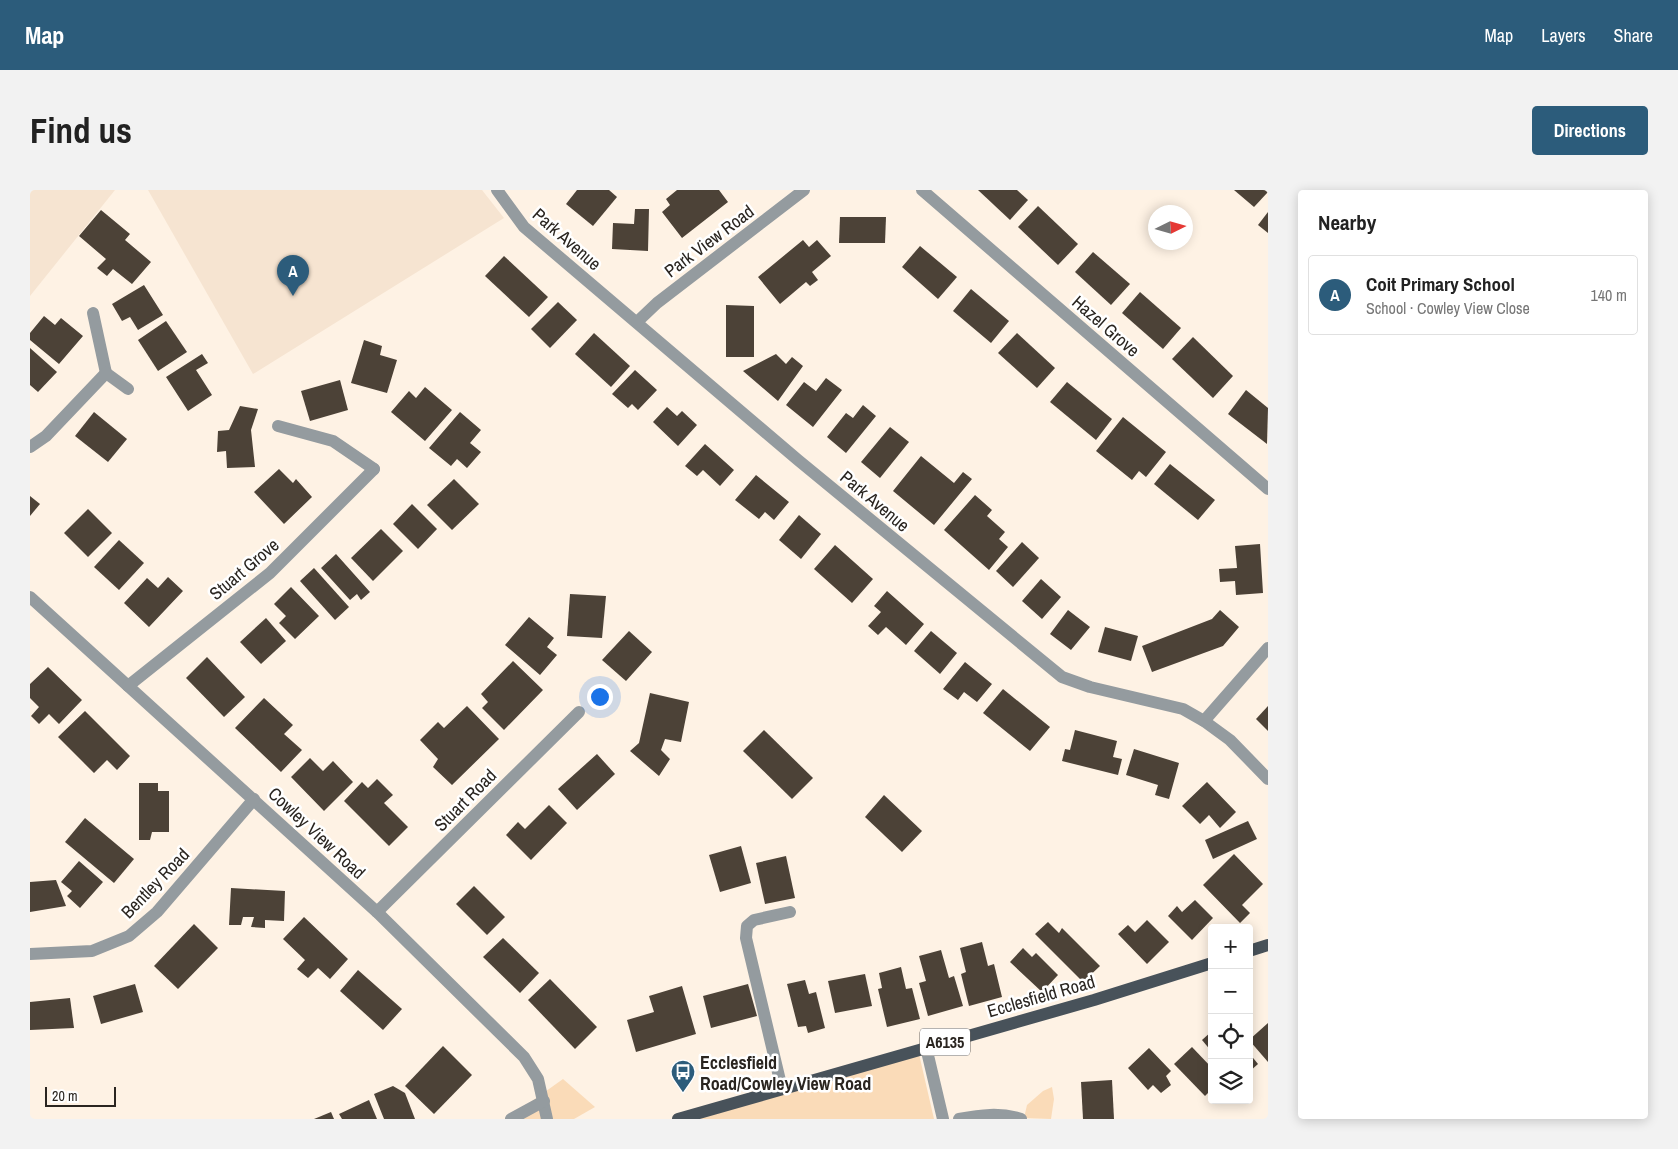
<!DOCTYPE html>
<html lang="en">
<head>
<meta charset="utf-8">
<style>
	:root { --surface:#fff; --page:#f2f2f2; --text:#222; --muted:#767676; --line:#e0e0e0; --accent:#2c5c7b }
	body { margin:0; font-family:"Archivo Narrow",sans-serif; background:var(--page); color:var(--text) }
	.controls { position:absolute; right:15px; bottom:15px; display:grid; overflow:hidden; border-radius:5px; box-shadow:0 2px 12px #0003 }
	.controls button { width:45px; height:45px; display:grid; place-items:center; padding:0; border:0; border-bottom:1px solid var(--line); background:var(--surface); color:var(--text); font:25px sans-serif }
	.compass { position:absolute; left:1118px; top:15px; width:45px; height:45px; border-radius:50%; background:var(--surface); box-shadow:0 2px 12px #0003; rotate:85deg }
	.scale { position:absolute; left:15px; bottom:12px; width:71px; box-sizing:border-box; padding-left:5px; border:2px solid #2a2520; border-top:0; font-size:14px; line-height:18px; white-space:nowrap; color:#2a2520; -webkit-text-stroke:4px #fff; paint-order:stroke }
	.you { position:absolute; left:569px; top:506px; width:18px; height:18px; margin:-12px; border:4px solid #fff; border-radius:50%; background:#1a73e8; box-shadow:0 0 0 8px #1a73e833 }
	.badge { display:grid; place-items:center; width:32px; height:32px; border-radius:50%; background:var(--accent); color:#fff; font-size:16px; font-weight:700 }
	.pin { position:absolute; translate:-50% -41px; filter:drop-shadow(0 1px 2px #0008) }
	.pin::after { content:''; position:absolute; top:26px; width:18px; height:15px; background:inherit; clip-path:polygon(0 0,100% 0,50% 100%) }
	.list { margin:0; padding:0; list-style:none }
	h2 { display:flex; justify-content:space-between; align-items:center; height:65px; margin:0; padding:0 20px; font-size:21px }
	h2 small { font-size:16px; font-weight:400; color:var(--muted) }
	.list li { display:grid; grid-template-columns:32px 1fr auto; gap:15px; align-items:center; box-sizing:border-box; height:80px; margin:0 10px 10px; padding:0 10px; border:1px solid var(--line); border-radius:5px }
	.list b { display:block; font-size:19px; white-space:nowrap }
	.list p { margin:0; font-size:16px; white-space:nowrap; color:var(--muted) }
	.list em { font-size:16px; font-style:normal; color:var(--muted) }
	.icon { flex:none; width:28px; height:28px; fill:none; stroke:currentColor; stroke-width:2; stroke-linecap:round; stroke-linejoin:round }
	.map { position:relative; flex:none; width:1238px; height:929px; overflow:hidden; border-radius:5px }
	header { display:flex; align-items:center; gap:30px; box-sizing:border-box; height:70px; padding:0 25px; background:var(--accent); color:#fff }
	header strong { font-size:24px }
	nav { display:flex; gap:28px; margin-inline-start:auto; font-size:18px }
	.intro { display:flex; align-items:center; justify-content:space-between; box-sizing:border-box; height:120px; padding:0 30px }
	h1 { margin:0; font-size:35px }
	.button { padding:12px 22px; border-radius:5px; background:var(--accent); color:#fff; font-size:18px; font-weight:700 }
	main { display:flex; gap:30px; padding:0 30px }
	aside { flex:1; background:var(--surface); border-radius:5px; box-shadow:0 2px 12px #0003 }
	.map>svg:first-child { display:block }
	.built { fill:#f6e4d1 }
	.green { fill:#fadbb8 }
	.building { fill:#4c4237 }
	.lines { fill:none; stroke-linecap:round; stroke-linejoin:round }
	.lane { stroke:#949b9f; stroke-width:12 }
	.street { stroke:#949b9f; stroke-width:12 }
	.primary { stroke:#48525a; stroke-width:12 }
	.labels { text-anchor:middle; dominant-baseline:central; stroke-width:5; stroke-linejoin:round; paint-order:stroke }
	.shield { fill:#fff; stroke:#6a6663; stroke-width:1 }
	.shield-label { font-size:16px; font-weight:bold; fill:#2a2520 }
	.street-label { font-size:18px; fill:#2a2520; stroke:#fff }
	.poi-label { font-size:18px; font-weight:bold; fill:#2a2520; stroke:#fff; text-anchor:start }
</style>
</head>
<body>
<header>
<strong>Map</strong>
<nav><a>Map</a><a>Layers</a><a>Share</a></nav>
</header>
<div class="intro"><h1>Find us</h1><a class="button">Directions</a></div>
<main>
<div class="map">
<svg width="1238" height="929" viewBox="0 0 1238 929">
	<rect width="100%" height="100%" fill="#fef2e4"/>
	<g class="built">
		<path d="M0 0H85L0 106Z"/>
		<path d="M118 0H452L474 28 223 184Z"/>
	</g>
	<g class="green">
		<path d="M889 864 904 929H665Z"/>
		<path d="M533 889 565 917 544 929H477Z"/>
		<path d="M1022 897 1024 909 1021 929 994 928 997 915 1013 901Z"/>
	</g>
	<g class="building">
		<path d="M547 0H579L587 7 563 36 536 14Z"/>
		<path d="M647 0H689L698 12 652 48 632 22 640 15 636 9Z"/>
		<path d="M948 0H987L998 10 980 30Z"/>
		<path d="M1204 0H1236L1238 2 1224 17Z"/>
		<path d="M1008 16 1048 54 1028 75 988 37Z"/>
		<path d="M605 19H619L618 61 582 59 583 33 604 34Z"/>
		<path d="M71 20 100 44 95 50 121 72 102 94 83 79 77 86 67 78 76 69 49 46Z"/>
		<path d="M1238 22V43L1228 35Z"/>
		<path d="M810 27H856L855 53H809Z"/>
		<path d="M773 50 779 57 787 50 801 66 782 82 788 90 780 96 776 92 750 114 728 87Z"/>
		<path d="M890 56 927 87 908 109 872 77Z"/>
		<path d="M1063 62 1100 94 1081 115 1045 82Z"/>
		<path d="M474 66 518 107 499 127 455 86Z"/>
		<path d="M114 95 133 125 108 140 100 127 92 131 82 114Z"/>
		<path d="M941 99 979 131 961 153 923 121Z"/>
		<path d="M1110 102 1151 138 1133 159 1092 123Z"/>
		<path d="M528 112 547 130 520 158 501 139Z"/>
		<path d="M696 115 724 116V167H696Z"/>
		<path d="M14 126 25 135 31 128 53 146 29 174 0 150V143Z"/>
		<path d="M136 131 157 162 128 181 108 150Z"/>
		<path d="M564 143 600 176 581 197 545 164Z"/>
		<path d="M987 143 1025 178 1007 198 968 163Z"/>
		<path d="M1163 147 1203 186 1183 208 1142 169Z"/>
		<path d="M334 150 352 156 350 165 367 170 357 203 321 193Z"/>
		<path d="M0 158 27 182 8 202 0 195Z"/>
		<path d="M172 164 178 173 166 180 182 205 158 221 136 187Z"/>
		<path d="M746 164 756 174 762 167 773 176 748 211 713 181Z"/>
		<path d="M605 180 627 200 608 220 602 214 598 218 582 204Z"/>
		<path d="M796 188 812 200 783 237 756 215 774 192 786 201Z"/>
		<path d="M310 190 318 220 280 231 271 201Z"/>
		<path d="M1037 192 1082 229 1066 250 1020 212Z"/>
		<path d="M395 197 422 220 395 251 361 222 379 201 386 208Z"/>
		<path d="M1216 200 1238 218 1237 254 1198 224Z"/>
		<path d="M833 215 846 226 816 263 797 247 816 223 823 228Z"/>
		<path d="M210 216 228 219 221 240 225 277 197 278 196 261 187 262 188 241 199 240Z"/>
		<path d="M637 217 647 226 652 221 667 235 648 256 623 232Z"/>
		<path d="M64 222 97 249 78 272 45 246Z"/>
		<path d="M430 222 451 240 440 253 451 262 437 278 427 269 421 276 399 258Z"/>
		<path d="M1093 227 1136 262 1116 287 1109 281 1102 290 1066 261Z"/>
		<path d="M860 237 879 252 850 288 831 272Z"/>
		<path d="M675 254 704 280 690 296 673 280 667 286 655 276Z"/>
		<path d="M891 266 924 293 933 282 942 289 904 335 863 301Z"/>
		<path d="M1140 274 1185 310 1168 330 1124 294Z"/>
		<path d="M249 279 263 293 266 289 282 307 254 334 224 302Z"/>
		<path d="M726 285 759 312 744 330 735 322 729 329 705 310Z"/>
		<path d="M424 289 449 314 422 340 397 315Z"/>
		<path d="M945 305 962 320 957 326 975 342 969 349 978 357 959 380 914 340Z"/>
		<path d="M0 306 10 314 0 326Z"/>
		<path d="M382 314 407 339 388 359 363 334Z"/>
		<path d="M58 319 82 343 58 367 34 343Z"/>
		<path d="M769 325 791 344 771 369 749 350Z"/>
		<path d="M351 339 373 361 343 391 321 368Z"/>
		<path d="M89 350 114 373 89 400 64 377Z"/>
		<path d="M992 352 1009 368 983 397 966 381Z"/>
		<path d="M1230 354 1233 403 1206 405 1205 391 1190 392 1189 379 1207 378 1205 356Z"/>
		<path d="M805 355 843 389 822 413 784 379Z"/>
		<path d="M306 364 340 402 331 410 327 404 320 410 291 378Z"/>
		<path d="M284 378 319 417 305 430 270 391Z"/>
		<path d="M138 387 153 401 119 437 94 413 117 388 128 398Z"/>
		<path d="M1011 389 1031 407 1012 429 992 411Z"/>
		<path d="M261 397 289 426 265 449 249 433 256 426 244 414Z"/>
		<path d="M857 401 894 434 876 455 856 437 848 445 838 436 851 422 844 416Z"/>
		<path d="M540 404 576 406 572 448 537 446Z"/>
		<path d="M1038 420 1060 437 1041 460 1020 444Z"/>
		<path d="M1190 420 1209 437 1193 456 1122 482 1112 456 1182 429Z"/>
		<path d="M499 427 524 448 517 457 527 465 510 485 475 455Z"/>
		<path d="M236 428 256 451 231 474 210 452Z"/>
		<path d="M1075 437 1108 446 1101 471 1068 462Z"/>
		<path d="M599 441 622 462 596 491 572 470Z"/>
		<path d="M901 441 927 463 910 484 884 461Z"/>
		<path d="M177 467 215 507 194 527 156 488Z"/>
		<path d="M483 471 513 500 474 540 452 518 458 512 451 504Z"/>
		<path d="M935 472 962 494 947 512 934 502 928 510 913 499Z"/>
		<path d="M18 477 52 510 29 534 19 524 9 534 1 526 9 517 0 508V494Z"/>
		<path d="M973 499 1020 537 1000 561 953 523Z"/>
		<path d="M620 503 659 512 651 552 635 549 631 560 640 569 629 586 600 561 609 553Z"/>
		<path d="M234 508 263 535 254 544 272 560 251 582 205 538Z"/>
		<path d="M437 516 469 549 422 595 403 577 408 569 390 550 408 532 414 538Z"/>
		<path d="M1238 516V541L1226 529Z"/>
		<path d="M55 521 100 566 87 580 77 570 64 583 28 547Z"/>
		<path d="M734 540 783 588 762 609 713 561Z"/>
		<path d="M1045 540 1087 551 1083 567 1092 569 1088 585 1032 571 1035 559 1040 560Z"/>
		<path d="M1104 559 1149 573 1139 609 1125 605 1128 595 1096 585Z"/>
		<path d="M567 564 585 584 547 620 528 599Z"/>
		<path d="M280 568 293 581 303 571 323 592 294 621 261 587Z"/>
		<path d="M347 589 363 605 354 613 378 637 359 656 314 611 332 592 338 598Z"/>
		<path d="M1177 592 1206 622 1190 638 1179 625 1170 634 1152 616Z"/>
		<path d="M109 593H128V601H139V642H122L120 650H109Z"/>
		<path d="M854 605 892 641 872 662 835 627Z"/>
		<path d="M519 615 537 633 501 670 476 645 488 632 495 639Z"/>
		<path d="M55 628 104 669 84 693 35 652Z"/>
		<path d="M1218 631 1227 649 1183 669 1175 650Z"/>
		<path d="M711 656 721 693 690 702 679 665Z"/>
		<path d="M1204 664 1233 694 1212 715 1220 723 1210 733 1173 695Z"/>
		<path d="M756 666 765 708 735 714 726 673Z"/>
		<path d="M49 671 73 692 50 718 37 706 42 701 31 692Z"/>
		<path d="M26 690 36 716 0 722V692Z"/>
		<path d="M444 696 475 727 457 745 426 714Z"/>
		<path d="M201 698 255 701 254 731 235 730V738L221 737 224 727H213L211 735H199Z"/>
		<path d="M1165 710 1183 728 1162 750 1138 726 1147 716 1152 722Z"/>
		<path d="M274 727 318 769 300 789 288 778 278 788 267 779 275 770 253 749Z"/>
		<path d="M1117 730 1139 752 1117 774 1088 744 1098 735 1105 742Z"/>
		<path d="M1018 732 1029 743 1032 738 1070 776 1053 792 1005 744Z"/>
		<path d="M164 734 188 758 148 799 124 776Z"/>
		<path d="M473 748 509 783 490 803 453 767Z"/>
		<path d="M952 752 958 776 964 774 972 807 939 816 931 784 936 782 930 758Z"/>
		<path d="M993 758 1002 767 1006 763 1028 785 1012 802 980 772Z"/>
		<path d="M911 760 919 788 924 786 933 816 898 826 889 793 896 791 889 766Z"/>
		<path d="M871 777 876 799 882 798 890 829 857 837 848 799 852 798 849 783Z"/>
		<path d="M328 780 372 819 353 840 310 801Z"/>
		<path d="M835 784 842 816 805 823 798 791Z"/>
		<path d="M520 789 567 837 545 859 498 810Z"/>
		<path d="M775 790 779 804 786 802 795 838 778 843 776 836 768 837 757 794Z"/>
		<path d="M105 794 113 822 71 834 63 806Z"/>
		<path d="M718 794 727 826 681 838 673 806Z"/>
		<path d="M652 796 666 844 606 862 597 830 624 822 619 806Z"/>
		<path d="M40 808 44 838 0 840V812Z"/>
		<path d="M1238 833V872L1219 850Z"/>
		<path d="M1182 841V862L1172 850Z"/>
		<path d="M413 856 442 885 404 924 375 896Z"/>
		<path d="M1162 857 1182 878V899L1175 906 1144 874Z"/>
		<path d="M1119 858 1141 881 1136 886 1141 895 1131 903 1123 895 1118 900 1098 878Z"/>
		<path d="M1219 863 1228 874 1219 882Z"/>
		<path d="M1082 890 1084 929H1053L1051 892Z"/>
		<path d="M363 896 375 903 385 929H354L344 904Z"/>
		<path d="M339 910 347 929H312L309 924Z"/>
		<path d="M301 922 304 929H284Z"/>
	</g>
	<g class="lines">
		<g class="lane">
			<path d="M248 236 303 251 344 279"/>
			<path d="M752 899 716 748 717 736 724 730 760 722"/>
		</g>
		<g class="street">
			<path d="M467 0 494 37 768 270 1032 487 1060 497 1153 519 1174 531 1200 550 1238 589"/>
			<path d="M892 0 1238 299"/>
			<path d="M63 123 76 183"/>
			<path d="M607 132 627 113 774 0"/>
			<path d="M0 257 16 246 76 183 98 199"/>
			<path d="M0 407 347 722 494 867 508 889 517 929"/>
			<path d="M98 496 240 383 344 279"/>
			<path d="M1174 531 1238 458"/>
			<path d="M347 722 549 522"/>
			<path d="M0 764 62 761 99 746 127 722 224 609"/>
			<path d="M896 857 913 929"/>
			<path d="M481 929 514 911"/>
			<path d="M929 929C950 925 970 922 991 929"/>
		</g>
		<g class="primary">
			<path d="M1219 761 1238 755"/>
			<path d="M648 929 1064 810 1182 773"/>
		</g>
	</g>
	<defs>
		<symbol id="bus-pin" viewBox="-11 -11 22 30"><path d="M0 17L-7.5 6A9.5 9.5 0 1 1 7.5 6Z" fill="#2c5c7b" stroke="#fff"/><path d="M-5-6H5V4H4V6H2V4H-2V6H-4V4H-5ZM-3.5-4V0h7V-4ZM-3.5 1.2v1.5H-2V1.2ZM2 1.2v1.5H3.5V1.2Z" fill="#fff"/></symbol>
	</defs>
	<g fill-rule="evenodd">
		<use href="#bus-pin" x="639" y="868" width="28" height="38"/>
	</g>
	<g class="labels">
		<rect class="shield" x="890" y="838.5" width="50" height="27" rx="4"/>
		<g class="shield-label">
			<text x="915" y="852">A6135</text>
		</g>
		<g class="street-label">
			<text transform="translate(537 49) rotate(41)">Park Avenue</text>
			<text transform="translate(679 51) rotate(-37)">Park View Road</text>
			<text transform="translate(1076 136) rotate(41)">Hazel Grove</text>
			<text transform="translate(845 311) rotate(40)">Park Avenue</text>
			<text transform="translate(214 379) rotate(-40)">Stuart Grove</text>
			<text transform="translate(435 610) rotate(-45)">Stuart Road</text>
			<text transform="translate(287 643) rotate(43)">Cowley View Road</text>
			<text transform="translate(125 693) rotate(-46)">Bentley Road</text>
			<text transform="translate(1011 806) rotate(-16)">Ecclesfield Road</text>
		</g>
		<g class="poi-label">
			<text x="670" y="872">Ecclesfield<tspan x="670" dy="21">Road/Cowley View Road</tspan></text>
		</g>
	</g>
</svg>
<div class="controls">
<button>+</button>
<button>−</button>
<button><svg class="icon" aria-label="locate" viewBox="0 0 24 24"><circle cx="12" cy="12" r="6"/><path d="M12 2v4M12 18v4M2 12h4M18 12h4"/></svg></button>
<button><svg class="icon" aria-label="layers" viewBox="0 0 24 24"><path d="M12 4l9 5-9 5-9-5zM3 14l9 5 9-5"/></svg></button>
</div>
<svg class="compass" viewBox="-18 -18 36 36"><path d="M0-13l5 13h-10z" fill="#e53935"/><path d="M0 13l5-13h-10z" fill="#767676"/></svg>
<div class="scale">20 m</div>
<div class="you"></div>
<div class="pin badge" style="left:263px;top:106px">A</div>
</div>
<aside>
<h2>Nearby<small></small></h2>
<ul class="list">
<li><span class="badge">A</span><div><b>Coit Primary School</b><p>School · Cowley View Close</p></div><em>140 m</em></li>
</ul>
</aside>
</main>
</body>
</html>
